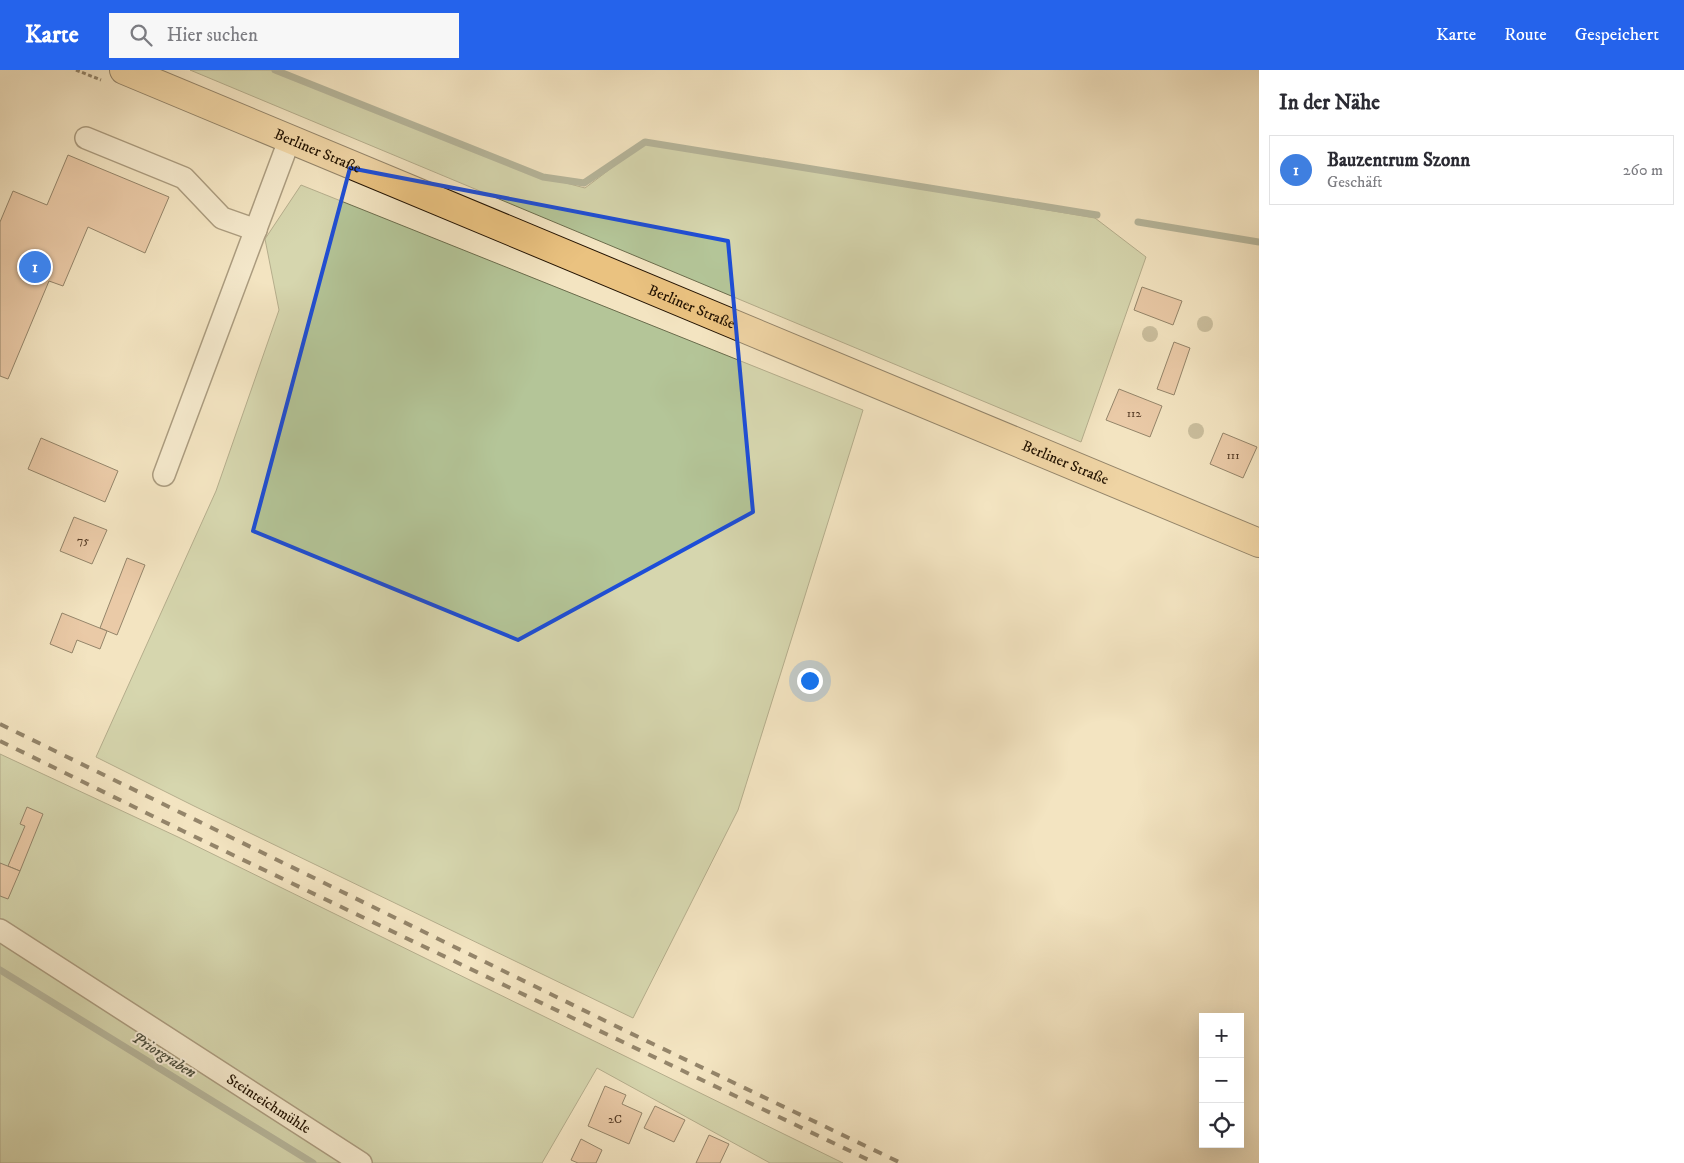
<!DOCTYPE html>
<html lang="de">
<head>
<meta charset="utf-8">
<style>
	:root { --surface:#fff; --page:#f7f7f7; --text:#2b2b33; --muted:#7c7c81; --line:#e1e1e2; --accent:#2563eb }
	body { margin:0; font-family:"IM FELL DW Pica",serif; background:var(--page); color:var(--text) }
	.controls { position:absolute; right:15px; bottom:15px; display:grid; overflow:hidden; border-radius:0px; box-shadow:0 5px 20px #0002 }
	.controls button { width:45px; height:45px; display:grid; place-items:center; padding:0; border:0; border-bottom:1px solid var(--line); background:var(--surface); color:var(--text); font:25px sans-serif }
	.you { position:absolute; left:809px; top:610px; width:18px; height:18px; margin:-12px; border:4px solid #fff; border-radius:50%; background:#1a73e8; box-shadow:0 0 0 8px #1a73e833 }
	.badge { display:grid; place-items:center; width:32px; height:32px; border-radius:50%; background:var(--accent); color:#fff; font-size:16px; font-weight:700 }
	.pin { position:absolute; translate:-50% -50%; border:2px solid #fff; box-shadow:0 1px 5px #0006 }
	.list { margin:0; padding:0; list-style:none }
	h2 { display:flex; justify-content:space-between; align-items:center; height:65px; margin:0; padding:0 20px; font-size:21px }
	h2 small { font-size:16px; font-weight:400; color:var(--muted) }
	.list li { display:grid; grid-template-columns:32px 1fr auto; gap:15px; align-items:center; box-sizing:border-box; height:70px; margin:0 10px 10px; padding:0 10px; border:1px solid var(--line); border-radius:0px }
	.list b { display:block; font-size:19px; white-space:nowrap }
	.list p { margin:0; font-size:16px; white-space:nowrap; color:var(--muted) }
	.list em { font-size:16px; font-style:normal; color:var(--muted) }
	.icon { flex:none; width:28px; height:28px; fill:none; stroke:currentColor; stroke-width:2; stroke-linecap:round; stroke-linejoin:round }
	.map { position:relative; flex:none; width:1259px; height:1093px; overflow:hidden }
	header { display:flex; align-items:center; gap:30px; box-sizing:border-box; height:70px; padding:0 25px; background:var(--accent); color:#fff }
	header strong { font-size:24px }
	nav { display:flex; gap:28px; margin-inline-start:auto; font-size:18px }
	.search { width:350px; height:45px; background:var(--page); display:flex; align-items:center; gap:12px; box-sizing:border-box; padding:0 18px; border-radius:0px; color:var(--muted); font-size:19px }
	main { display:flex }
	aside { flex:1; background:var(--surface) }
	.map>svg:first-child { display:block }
	.green { fill:#b4c598; stroke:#6b6c4c }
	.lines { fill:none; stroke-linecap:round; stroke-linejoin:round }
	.stream { stroke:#6c7a68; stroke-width:7 }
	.building { fill:#dfaa87; stroke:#221200 }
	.minor-casing { stroke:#564630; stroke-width:24 }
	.major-casing { stroke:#221200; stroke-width:30 }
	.path { stroke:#221200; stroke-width:3; stroke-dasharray:4 2.5; stroke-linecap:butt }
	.minor { stroke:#f7edd7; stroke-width:21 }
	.major { stroke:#eac280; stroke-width:28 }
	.rail { stroke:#221200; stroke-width:4; stroke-dasharray:9 9; stroke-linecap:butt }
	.tree { fill:#9c9374 }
	.marked { fill:none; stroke:#1d4ed8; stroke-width:4; stroke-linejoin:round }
	.labels { text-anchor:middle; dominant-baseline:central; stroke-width:4; stroke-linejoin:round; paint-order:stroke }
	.number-label { font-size:12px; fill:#513822 }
	.street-label { font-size:15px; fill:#221200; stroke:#f7edd7 }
	.water-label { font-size:16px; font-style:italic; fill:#4d4f3d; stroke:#f7edd7 }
</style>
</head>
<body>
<header>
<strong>Karte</strong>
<div class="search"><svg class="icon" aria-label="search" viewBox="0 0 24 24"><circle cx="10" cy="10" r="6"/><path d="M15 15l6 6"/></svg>Hier suchen</div>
<nav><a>Karte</a><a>Route</a><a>Gespeichert</a></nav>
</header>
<main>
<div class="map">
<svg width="1259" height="1093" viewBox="0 0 1259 1093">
	<rect width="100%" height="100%" fill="#f3e4c1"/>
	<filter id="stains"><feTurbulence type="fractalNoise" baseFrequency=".004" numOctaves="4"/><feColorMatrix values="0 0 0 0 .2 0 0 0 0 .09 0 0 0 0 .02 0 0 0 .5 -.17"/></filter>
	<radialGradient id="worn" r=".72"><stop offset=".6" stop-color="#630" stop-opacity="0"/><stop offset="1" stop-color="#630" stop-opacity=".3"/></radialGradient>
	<g class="green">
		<path d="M190 0H275L543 107 585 118 646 72 1095 148 1146 187 1081 372Z"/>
		<path d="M301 115 863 340 738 740 633 948 194 736 96 687 216 421 279 240 265 169Z"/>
		<path d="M0 684 178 767 843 1093H770L597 998 542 1093H0Z"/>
	</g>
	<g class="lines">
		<g class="stream">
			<path d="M275 0 543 107 584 113 645 72 1097 145"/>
			<path d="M1138 152 1259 172"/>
			<path d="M0 900 313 1093"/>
		</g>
	</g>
	<g class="building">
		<path d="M68 85 169 127 145 183 88 157 63 216 49 211 8 309 0 306V152L13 121 47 135Z"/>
		<path d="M1142 217 1182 231 1173 255 1134 240Z"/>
		<path d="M1174 272 1190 278 1174 325 1157 319Z"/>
		<path d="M1119 319 1162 336 1150 367 1106 350Z"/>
		<path d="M1223 363 1257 377 1243 408 1210 394Z"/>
		<path d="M41 368 118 401 105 432 28 399Z"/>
		<path d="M74 447 107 460 92 494 60 481Z"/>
		<path d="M127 488 145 495 117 565 100 558Z"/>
		<path d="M62 543 107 561 100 579 77 570 72 583 50 574Z"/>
		<path d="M27 737 43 744 20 801 8 796 25 756 20 754Z"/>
		<path d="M0 793 20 801 8 829 0 826Z"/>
		<path d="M605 1016 626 1025 622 1034 642 1043 629 1074 588 1056Z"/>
		<path d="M655 1036 685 1050 674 1072 644 1058Z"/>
		<path d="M709 1065 729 1074 720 1093H696Z"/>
		<path d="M581 1069 602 1080 596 1093H578L571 1090Z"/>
	</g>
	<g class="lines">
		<defs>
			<g id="minor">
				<path d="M86 68 184 108 222 148 256 160"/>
				<path d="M164 405 290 68"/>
				<path id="s1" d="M0 860 361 1093"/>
			</g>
			<g id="major">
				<path id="s2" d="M124 0 1259 473"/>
			</g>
		</defs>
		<use href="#minor" class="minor-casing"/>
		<use href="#major" class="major-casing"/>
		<path class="path" d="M76 0 101 10"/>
		<use href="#minor" class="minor"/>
		<use href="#major" class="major"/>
		<g class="rail">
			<path d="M0 654 628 962 901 1093"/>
			<path d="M0 671 183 761 875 1093"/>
		</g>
	</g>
	<g class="tree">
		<circle cx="1205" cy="254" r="8"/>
		<circle cx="1150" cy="264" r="8"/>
		<circle cx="1196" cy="361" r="8"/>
	</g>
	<path d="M0 0H1259V1093H0ZM350 98 728 171 753 442 518 570 253 461Z" fill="#f3e4c1" fill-opacity=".55" fill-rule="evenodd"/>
	<path class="marked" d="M350 98 728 171 753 442 518 570 253 461Z"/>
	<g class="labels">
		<g class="number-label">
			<text x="1134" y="343">112</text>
			<text x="1233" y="385">111</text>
			<text x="83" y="470">75</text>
			<text x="615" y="1049">2C</text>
		</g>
		<g class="street-label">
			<text stroke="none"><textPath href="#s2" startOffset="210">Berliner Straße</textPath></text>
			<text stroke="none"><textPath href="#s2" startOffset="615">Berliner Straße</textPath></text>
			<text stroke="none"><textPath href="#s2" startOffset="1020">Berliner Straße</textPath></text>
			<text stroke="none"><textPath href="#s1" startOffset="320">Steinteichmühle</textPath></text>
		</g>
		<g class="water-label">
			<text transform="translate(164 985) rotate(32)">Priorgraben</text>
		</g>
	</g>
	<rect width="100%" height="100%" filter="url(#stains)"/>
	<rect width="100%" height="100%" fill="url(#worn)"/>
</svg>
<div class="controls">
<button>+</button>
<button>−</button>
<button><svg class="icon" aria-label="locate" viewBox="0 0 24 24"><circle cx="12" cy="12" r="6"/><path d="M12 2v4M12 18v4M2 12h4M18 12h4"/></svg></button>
</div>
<div class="you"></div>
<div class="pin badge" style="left:35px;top:197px;background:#3f7fe0">1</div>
</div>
<aside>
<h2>In der Nähe<small></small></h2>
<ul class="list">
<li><span class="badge" style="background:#3f7fe0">1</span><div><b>Bauzentrum Szonn</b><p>Geschäft</p></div><em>260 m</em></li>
</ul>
</aside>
</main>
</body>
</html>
